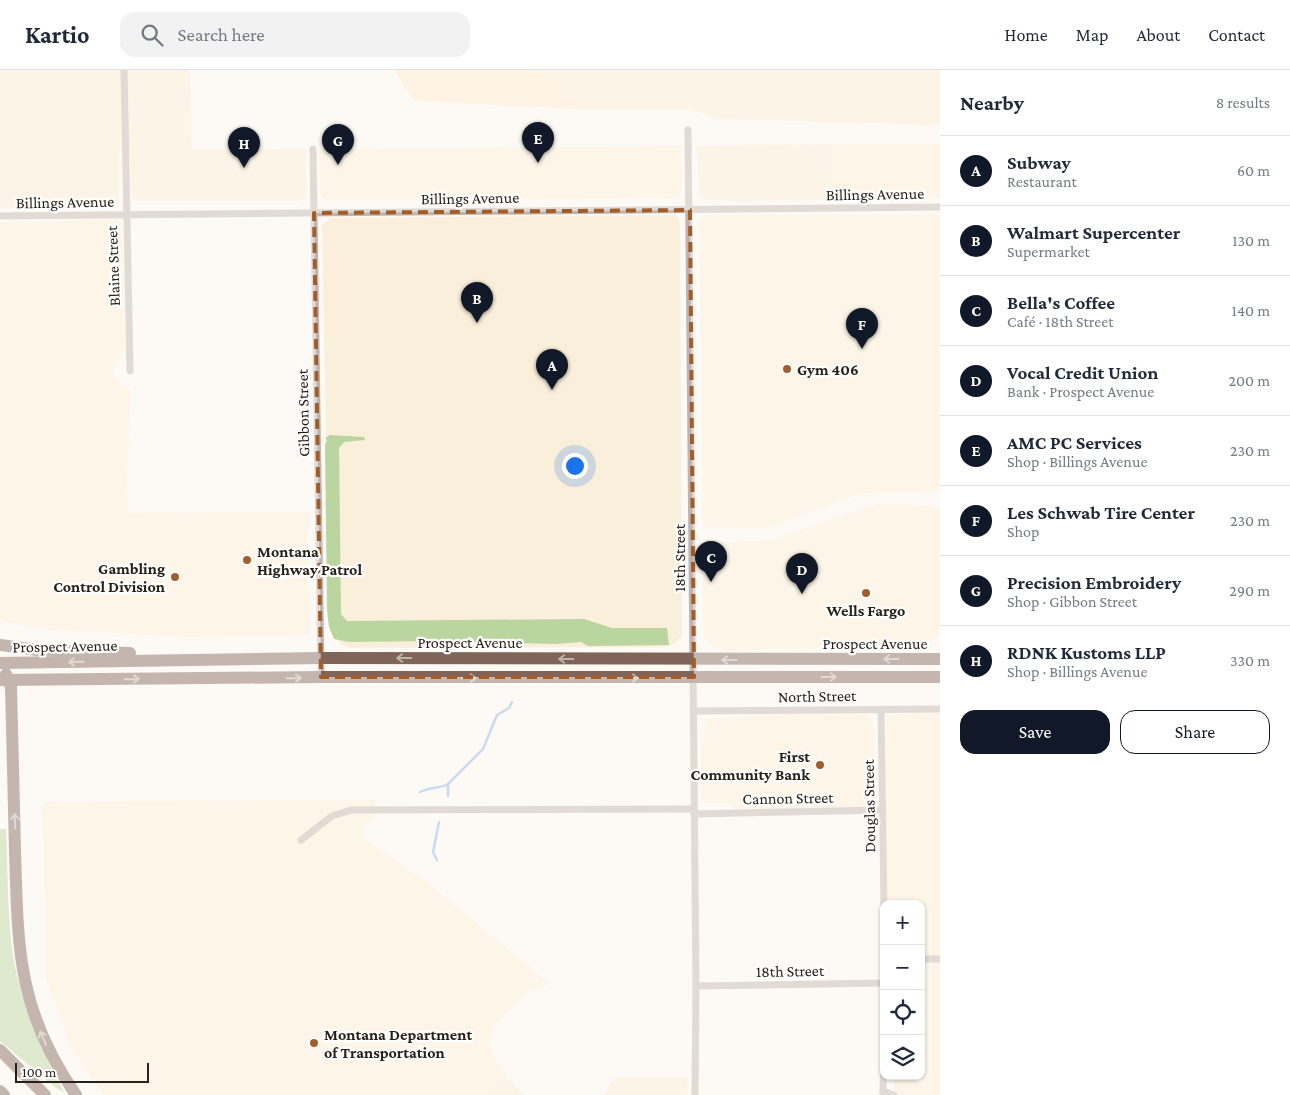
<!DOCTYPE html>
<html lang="en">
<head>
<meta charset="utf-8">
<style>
	:root { --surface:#fff; --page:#f2f2f3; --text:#1f2937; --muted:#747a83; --line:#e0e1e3; --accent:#111827 }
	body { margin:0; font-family:"Crimson Pro",serif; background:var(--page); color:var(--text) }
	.controls { position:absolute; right:15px; bottom:15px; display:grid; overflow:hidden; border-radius:10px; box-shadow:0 1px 4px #0004 }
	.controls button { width:45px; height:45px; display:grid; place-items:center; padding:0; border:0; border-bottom:1px solid var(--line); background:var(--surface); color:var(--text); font:25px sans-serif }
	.scale { position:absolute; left:15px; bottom:12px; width:134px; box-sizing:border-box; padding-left:5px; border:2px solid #282118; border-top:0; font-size:14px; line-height:18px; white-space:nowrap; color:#282118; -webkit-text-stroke:4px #fff; paint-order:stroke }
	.you { position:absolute; left:574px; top:395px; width:18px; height:18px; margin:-12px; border:4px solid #fff; border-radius:50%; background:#1a73e8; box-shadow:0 0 0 8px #1a73e833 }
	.badge { display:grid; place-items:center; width:32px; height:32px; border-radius:50%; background:var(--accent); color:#fff; font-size:16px; font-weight:700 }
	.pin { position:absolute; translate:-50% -41px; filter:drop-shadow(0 1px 2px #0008) }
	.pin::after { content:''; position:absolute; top:26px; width:18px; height:15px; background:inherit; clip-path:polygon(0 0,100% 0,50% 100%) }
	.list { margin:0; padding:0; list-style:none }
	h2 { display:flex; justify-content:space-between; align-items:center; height:65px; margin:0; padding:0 20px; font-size:21px }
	h2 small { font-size:16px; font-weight:400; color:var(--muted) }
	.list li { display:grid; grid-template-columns:32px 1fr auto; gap:15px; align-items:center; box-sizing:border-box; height:70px; padding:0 20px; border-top:1px solid var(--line) }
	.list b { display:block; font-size:19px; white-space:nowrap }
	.list p { margin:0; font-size:16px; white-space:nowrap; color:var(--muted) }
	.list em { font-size:16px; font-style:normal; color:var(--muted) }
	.actions { display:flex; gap:10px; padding:15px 20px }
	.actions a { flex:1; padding:11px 0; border:1px solid var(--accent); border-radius:15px; text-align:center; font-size:18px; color:var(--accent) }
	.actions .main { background:var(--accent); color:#fff }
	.icon { flex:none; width:28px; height:28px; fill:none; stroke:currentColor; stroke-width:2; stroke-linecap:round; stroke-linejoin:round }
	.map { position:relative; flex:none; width:940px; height:1025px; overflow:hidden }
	header { display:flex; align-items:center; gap:30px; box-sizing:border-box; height:70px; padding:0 25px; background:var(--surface); border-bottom:1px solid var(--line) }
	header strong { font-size:24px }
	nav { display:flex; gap:28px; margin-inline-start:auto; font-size:18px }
	.search { width:350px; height:45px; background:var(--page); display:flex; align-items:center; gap:12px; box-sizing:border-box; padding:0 18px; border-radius:15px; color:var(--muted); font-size:19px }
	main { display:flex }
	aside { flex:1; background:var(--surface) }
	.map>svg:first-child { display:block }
	.commercial { fill:#faefda }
	.industrial { fill:#fceeda }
	.built { fill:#feebd2 }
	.green { fill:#bad59f }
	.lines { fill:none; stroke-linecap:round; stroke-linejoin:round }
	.stream { stroke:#8ab4f0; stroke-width:2.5 }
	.street { stroke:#c1b3ae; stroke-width:7 }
	.highway { stroke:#7e6459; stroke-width:12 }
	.oneway { stroke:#beb2ac }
	.marked { fill:none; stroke:#a15e2c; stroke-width:4; stroke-dasharray:10 6; stroke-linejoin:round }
	.poi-dot { fill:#a15e2c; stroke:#fff; stroke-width:2 }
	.labels { text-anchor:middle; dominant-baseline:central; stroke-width:4.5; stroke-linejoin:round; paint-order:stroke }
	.street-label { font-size:16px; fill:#282118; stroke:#fff }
	.poi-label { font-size:16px; font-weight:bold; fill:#282118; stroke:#fff; text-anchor:start }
</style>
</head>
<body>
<header>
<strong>Kartio</strong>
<div class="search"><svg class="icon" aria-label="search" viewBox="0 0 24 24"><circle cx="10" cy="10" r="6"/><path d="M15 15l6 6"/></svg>Search here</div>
<nav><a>Home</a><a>Map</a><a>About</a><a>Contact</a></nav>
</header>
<main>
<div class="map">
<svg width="940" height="1025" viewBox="0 0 940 1025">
	<rect width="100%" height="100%" fill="#fdf9f4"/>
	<g class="commercial">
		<path d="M828 74H940V128L830 130Z"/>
		<path d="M681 76 682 123 677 128 326 131 320 124 319 79Z"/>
		<path d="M676 145 680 152 682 566 675 573 667 577 350 578 342 575 331 563 330 552 322 157 325 152 331 148Z"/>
		<path d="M706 145H940V418L938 421 862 423 765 459H706L703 454 699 150Z"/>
		<path d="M122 149 125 278 113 297 114 305 122 317 131 320 127 406 128 443 310 441 307 474 310 565 190 567 52 560 5 552 0 549V152Z"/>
		<path d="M879 433 939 437 940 438V560L938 565 928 573 914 577 720 580 708 572 704 565 702 481 706 476 711 473 772 470Z"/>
		<path d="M861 643 868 645 873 651 876 728 866 739 734 740 730 733H705L701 728V684L706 649 763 645Z"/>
		<path d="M940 643V1025H894V1006H921V834H888L887 644Z"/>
		<path d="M375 729V748L362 757V767L423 809 550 914 526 922 494 957 489 970 490 980 507 1008 489 1025H104L85 1000 69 972 46 909 43 732Z"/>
	</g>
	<g class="industrial">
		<path d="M0 0H190L192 80 306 79V125L301 131H136L131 125 130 81 119 80V137L0 138Z"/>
		<path d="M542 0H940V55L716 49 690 39H578Z"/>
		<path d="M828 74 830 130 742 131 704 129 699 126 697 76Z"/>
		<path d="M507 1008 524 1025H489Z"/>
		<path d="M615 1008H688L687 1025H603Z"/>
	</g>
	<path class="built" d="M394 0H542L578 39 414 31Z"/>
	<g class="green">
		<path d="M330 365 364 367 365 370 344 372 339 378 341 544 347 551 584 549 612 558H667L669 575 588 576 581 572 556 574 436 571 349 572 334 569 329 557 327 540 325 375 327 370 325 368Z"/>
		<path d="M0 759H6C8 799 7 839 12 878 18 928 40 977 64 1022L56 1018 0 971Z"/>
	</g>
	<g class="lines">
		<g class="stream">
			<path d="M420 722C430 717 439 719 448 714L483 679 497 645 509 638 512 632"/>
			<path d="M448 726V714"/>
			<path d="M437 790 433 782 439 752"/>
		</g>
		<g class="street">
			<path d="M124 0 130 301"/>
			<path d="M688 60 696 916 695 1025"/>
			<path d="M313 79 321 607"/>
			<path d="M0 146 940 137"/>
			<path d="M881 639 884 834"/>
			<path d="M694 641 940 639"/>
			<path d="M694 744 883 740"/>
			<path d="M301 770 332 746 351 740 694 739"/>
			<path d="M921 889H940"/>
			<path d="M696 916 884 913"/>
			<path d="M883 1021 894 1025"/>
			<path d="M883 1025 884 959"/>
		</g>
		<g class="highway">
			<path d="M0 575 37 580 130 583"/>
			<path d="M0 593 321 588 940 589"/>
			<path d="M6 604 11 617C12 671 14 725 15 780 18 879 17 940 76 1025"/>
			<path d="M0 610 321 607H940"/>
			<path d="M0 980 45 1025"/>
			<path d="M0 1021 4 1025"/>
		</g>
	</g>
	<defs><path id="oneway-shaft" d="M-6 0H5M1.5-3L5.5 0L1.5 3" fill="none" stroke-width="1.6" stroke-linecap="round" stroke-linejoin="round" transform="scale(1.25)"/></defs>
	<g class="oneway">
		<use href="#oneway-shaft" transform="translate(404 588) rotate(180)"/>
		<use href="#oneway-shaft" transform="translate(566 589) rotate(-180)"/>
		<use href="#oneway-shaft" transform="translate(891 589) rotate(180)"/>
		<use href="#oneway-shaft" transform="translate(729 590) rotate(180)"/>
		<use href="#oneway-shaft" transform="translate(76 592) rotate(179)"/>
		<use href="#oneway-shaft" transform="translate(829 607)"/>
		<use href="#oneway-shaft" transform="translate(294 608) rotate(-1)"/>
		<use href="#oneway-shaft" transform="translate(469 608)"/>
		<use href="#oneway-shaft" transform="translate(631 608)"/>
		<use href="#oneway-shaft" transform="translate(132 609) rotate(-1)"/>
		<use href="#oneway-shaft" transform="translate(15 751) rotate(-92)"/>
		<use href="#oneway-shaft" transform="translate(43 968) rotate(-114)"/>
	</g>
	<path d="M0 0H940V1025H0ZM690 140 694 607H321L314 143Z" fill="#fdf9f4" fill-opacity=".55" fill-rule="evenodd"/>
	<path class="marked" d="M690 140 694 607H321L314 143Z"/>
	<g class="poi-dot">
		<circle cx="787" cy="299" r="5"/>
		<circle cx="247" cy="490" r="5"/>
		<circle cx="175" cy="507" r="5"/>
		<circle cx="866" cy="523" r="5"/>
		<circle cx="820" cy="695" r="5"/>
		<circle cx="314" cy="973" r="5"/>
	</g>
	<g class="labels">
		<g class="street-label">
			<text transform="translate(875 124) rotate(-1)">Billings Avenue</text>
			<text transform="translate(470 128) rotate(-1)">Billings Avenue</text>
			<text transform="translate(65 132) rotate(-1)">Billings Avenue</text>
			<text transform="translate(113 196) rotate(-92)">Blaine Street</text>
			<text transform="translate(303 343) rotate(-91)">Gibbon Street</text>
			<text transform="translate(679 488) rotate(-90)">18th Street</text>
			<text x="470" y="572">Prospect Avenue</text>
			<text x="875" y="573">Prospect Avenue</text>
			<text transform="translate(65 576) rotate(-1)">Prospect Avenue</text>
			<text transform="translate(817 626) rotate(-1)">North Street</text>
			<text transform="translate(788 728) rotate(-1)">Cannon Street</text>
			<text transform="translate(869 736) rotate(-91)">Douglas Street</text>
			<text transform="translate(790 901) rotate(-1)">18th Street</text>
		</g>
		<g class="poi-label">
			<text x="797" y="299">Gym 406</text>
			<text x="257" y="481">Montana<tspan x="257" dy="18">Highway Patrol</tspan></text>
			<text x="165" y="498" text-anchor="end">Gambling<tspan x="165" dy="18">Control Division</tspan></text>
			<text x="866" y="540" text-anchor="middle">Wells Fargo</text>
			<text x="810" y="686" text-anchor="end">First<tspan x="810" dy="18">Community Bank</tspan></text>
			<text x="324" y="964">Montana Department<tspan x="324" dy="18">of Transportation</tspan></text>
		</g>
	</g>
</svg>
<div class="controls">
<button>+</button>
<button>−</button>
<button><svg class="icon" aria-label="locate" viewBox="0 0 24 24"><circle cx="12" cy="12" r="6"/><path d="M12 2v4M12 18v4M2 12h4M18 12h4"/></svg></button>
<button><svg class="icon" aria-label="layers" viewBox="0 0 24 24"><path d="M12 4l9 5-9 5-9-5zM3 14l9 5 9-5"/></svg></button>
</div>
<div class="scale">100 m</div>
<div class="you"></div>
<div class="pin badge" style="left:552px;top:320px">A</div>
<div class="pin badge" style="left:477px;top:253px">B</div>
<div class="pin badge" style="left:711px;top:512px">C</div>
<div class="pin badge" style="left:802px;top:524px">D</div>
<div class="pin badge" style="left:538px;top:93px">E</div>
<div class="pin badge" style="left:862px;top:279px">F</div>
<div class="pin badge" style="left:338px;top:95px">G</div>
<div class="pin badge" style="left:244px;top:98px">H</div>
</div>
<aside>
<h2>Nearby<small>8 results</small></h2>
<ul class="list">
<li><span class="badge">A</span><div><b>Subway</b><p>Restaurant</p></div><em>60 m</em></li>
<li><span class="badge">B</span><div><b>Walmart Supercenter</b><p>Supermarket</p></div><em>130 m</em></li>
<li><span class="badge">C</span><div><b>Bella's Coffee</b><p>Café · 18th Street</p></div><em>140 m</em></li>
<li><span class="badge">D</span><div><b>Vocal Credit Union</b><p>Bank · Prospect Avenue</p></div><em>200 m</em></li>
<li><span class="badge">E</span><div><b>AMC PC Services</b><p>Shop · Billings Avenue</p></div><em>230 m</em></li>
<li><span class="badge">F</span><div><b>Les Schwab Tire Center</b><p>Shop</p></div><em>230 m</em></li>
<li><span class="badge">G</span><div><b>Precision Embroidery</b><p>Shop · Gibbon Street</p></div><em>290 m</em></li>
<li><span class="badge">H</span><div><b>RDNK Kustoms LLP</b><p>Shop · Billings Avenue</p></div><em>330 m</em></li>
</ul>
<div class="actions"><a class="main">Save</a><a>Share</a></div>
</aside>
</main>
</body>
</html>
